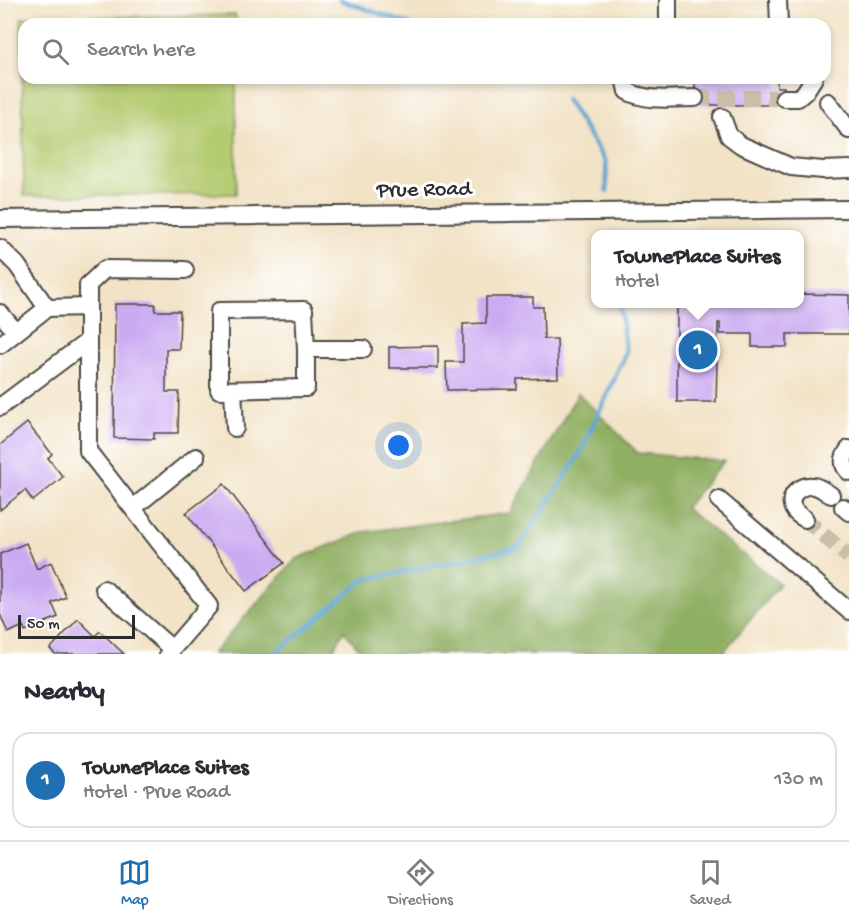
<!DOCTYPE html>
<html lang="en">
<head>
<meta charset="utf-8">
<style>
	:root { --surface:#fff; --page:#f2f2f3; --text:#2b2b33; --muted:#7c7c81; --line:#e1e1e2; --accent:#1f6fb2 }
	body { margin:0; font-family:"Gochi Hand",sans-serif; background:var(--page); color:var(--text) }
	.scale { position:absolute; left:18px; bottom:15px; width:117px; box-sizing:border-box; padding-left:6px; border:3px solid #2b2b2b; border-top:0; font-size:16px; line-height:21px; white-space:nowrap; color:#2b2b2b; -webkit-text-stroke:4px #fff; paint-order:stroke }
	.you { position:absolute; left:399px; top:446px; width:21px; height:21px; margin:-15px; border:4px solid #fff; border-radius:50%; background:#1a73e8; box-shadow:0 0 0 9px #1a73e833 }
	.badge { display:grid; place-items:center; width:39px; height:39px; border-radius:50%; background:var(--accent); color:#fff; font-size:20px; font-weight:700 }
	.pin { position:absolute; translate:-50% -50%; border:3px solid #fff; box-shadow:0 2px 6px #0006 }
	.popup { position:absolute; left:591px; top:230px; width:213px; height:78px; box-sizing:border-box; display:grid; place-content:center; border-radius:12px; background:var(--surface); filter:drop-shadow(0 2px 4px #0005); font-size:20px; white-space:nowrap; color:var(--muted) }
	.popup b { font-size:22px; color:var(--text) }
	.popup::after { content:''; position:absolute; left:50%; top:100%; margin-left:-12px; border:12px solid transparent; border-top-color:var(--surface) }
	.list { margin:0; padding:0; list-style:none }
	h2 { display:flex; justify-content:space-between; align-items:center; height:78px; margin:0; padding:0 24px; font-size:26px }
	h2 small { font-size:20px; font-weight:400; color:var(--muted) }
	.list li { display:grid; grid-template-columns:39px 1fr auto; gap:18px; align-items:center; box-sizing:border-box; height:96px; margin:0 12px 12px; padding:0 12px; border:2px solid var(--line); border-radius:18px }
	.list b { display:block; font-size:22px; white-space:nowrap }
	.list p { margin:0; font-size:20px; white-space:nowrap; color:var(--muted) }
	.list em { font-size:20px; font-style:normal; color:var(--muted) }
	.icon { flex:none; width:33px; height:33px; fill:none; stroke:currentColor; stroke-width:2; stroke-linecap:round; stroke-linejoin:round }
	.map { position:relative; flex:none; width:849px; height:654px; overflow:hidden }
	.search { position:absolute; background:var(--surface); box-shadow:0 3px 9px #0003; left:18px; right:18px; top:18px; height:66px; display:flex; align-items:center; gap:15px; box-sizing:border-box; padding:0 21px; border-radius:18px; color:var(--muted); font-size:22px }
	.sheet { height:186px; background:var(--surface) }
	nav { display:flex; justify-content:space-around; align-items:center; box-sizing:border-box; height:84px; border-top:2px solid var(--line); background:var(--surface); font-size:16px; color:var(--muted) }
	nav a { display:grid; justify-items:center; gap:3px }
	nav .on { color:var(--accent) }
	.map>svg:first-child { display:block }
	.green { fill:#b4cb70; stroke:#707b4e; stroke-width:1.5 }
	.forest { fill:#8faf62; stroke:#5d6d46; stroke-width:1.5 }
	.lines { fill:none; stroke-linecap:round; stroke-linejoin:round }
	.stream { stroke:#5ba4d2; stroke-width:4.5 }
	.building { fill:#cbaaf2 }
	.minor-tunnel { stroke:#cabea7; stroke-width:16; stroke-dasharray:16 8; stroke-linecap:butt }
	.minor-casing { stroke:#494742; stroke-width:20 }
	.minor { stroke:#fff; stroke-width:16 }
	.labels { text-anchor:middle; dominant-baseline:central; stroke-width:6; stroke-linejoin:round; paint-order:stroke }
	.street-label { font-size:22px; fill:#2b2b2b; stroke:#fff }
</style>
</head>
<body>
<div class="map">
<svg width="849" height="654" viewBox="0 0 849 654">
	<rect width="100%" height="100%" fill="#fff"/>
	<filter id="ink" filterUnits="userSpaceOnUse"><feTurbulence type="fractalNoise" baseFrequency=".0167" numOctaves="2"/><feDisplacementMap in="SourceGraphic" scale="12" xChannelSelector="R" yChannelSelector="G"/><feConvolveMatrix kernelMatrix="1 2 1 2 8 2 1 2 1" color-interpolation-filters="sRGB"/></filter>
	<filter id="wash" filterUnits="userSpaceOnUse"><feTurbulence type="fractalNoise" baseFrequency=".008" numOctaves="4" result="noise"/><feDisplacementMap in="SourceGraphic" scale="24" xChannelSelector="R" yChannelSelector="G"/><feGaussianBlur stdDeviation="1.35" result="paint"/><feColorMatrix in="noise" values="0 0 0 0 0 0 0 0 0 0 0 0 0 0 0 0 0 1.4 0 .05"/><feComposite in="paint" operator="in"/></filter>
	<g filter="url(#wash)">
		<rect width="100%" height="100%" fill="#f2e3c6"/>
		<path class="green" d="M236 15V24H24V78H236V194L24 196 21 18Z"/>
		<path class="forest" d="M578 393 638 453 724 461 685 508 780 584 722 654H363L344 631 331 654H212L296 559 363 532 510 513Z"/>
		<g class="lines">
			<g class="stream">
				<path d="M340 0 409 24"/>
				<path d="M566 99 606 162 607 191"/>
				<path d="M274 654 364 580 518 548 580 454 626 353 620 304"/>
			</g>
		</g>
		<g id="blocks">
			<g class="building">
				<path d="M777 78V87H784V105H695V79Z"/>
				<path d="M800 294 849 295V334H787V347H752V334H720V323H718L716 402H677V304H800Z"/>
				<path d="M486 297H533V307H543L544 339H557L558 378 517 379V389L447 390 446 362H463V324L486 323Z"/>
				<path d="M115 304H155V311H180L179 349H166V392H179L178 433H154V439L114 438Z"/>
				<path d="M438 346V368H389V347Z"/>
				<path d="M27 423 52 454 48 458 63 477 33 501 25 490 0 510V445Z"/>
				<path d="M224 484 284 563 246 591 186 513Z"/>
				<path d="M26 543 37 569 51 562 66 597 52 603 58 617 25 631 23 626 8 633 0 614V554Z"/>
				<path d="M78 619 95 636 100 631 124 654H55L50 649Z"/>
			</g>
		</g>
	</g>
	<g filter="url(#ink)">
		<use href="#blocks" fill-opacity="0" stroke="#494742" stroke-width="1.5"/>
		<g class="lines">
			<g class="minor-tunnel">
				<path d="M695 98H784"/>
				<path d="M805 519 849 557"/>
			</g>
			<defs>
				<g id="minor">
					<path d="M668 0V24"/>
					<path d="M778 0 779 24"/>
					<path d="M624 78 627 91C646 102 673 98 695 98"/>
					<path d="M784 98H798L805 92 814 78"/>
					<path d="M828 102 849 130"/>
					<path d="M722 117 729 136 741 145 791 167 823 170 849 169"/>
					<path d="M0 219 849 209"/>
					<path d="M0 248 17 265 47 308"/>
					<path d="M0 313 16 332"/>
					<path d="M0 345 47 308 88 307"/>
					<path d="M306 349V388L219 390V311L304 310 306 349H363"/>
					<path d="M233 390 235 428"/>
					<path d="M0 407 88 341"/>
					<path d="M849 449C843 457 841 465 849 472"/>
					<path d="M719 500 849 611"/>
					<path d="M843 507 849 512"/>
					<path d="M133 508 196 457"/>
					<path d="M805 519C800 516 793 512 792 505 789 493 803 484 814 486 820 487 826 492 831 495"/>
					<path d="M104 589 172 649"/>
					<path d="M168 654 209 606 88 451V285L105 269 185 270"/>
				</g>
			</defs>
			<use href="#minor" class="minor-casing"/>
			<use href="#minor" class="minor"/>
		</g>
	</g>
	<g class="labels">
		<g class="street-label">
			<text transform="translate(424 191) rotate(-1)">Prue Road</text>
		</g>
	</g>
</svg>
<div class="scale">50 m</div>
<div class="you"></div>
<div class="pin badge" style="left:698px;top:350px">1</div>
<div class="popup"><b>TownePlace Suites</b>Hotel</div>
<div class="search"><svg class="icon" aria-label="search" viewBox="0 0 24 24"><circle cx="10" cy="10" r="6"/><path d="M15 15l6 6"/></svg>Search here</div>
</div>
<section class="sheet">
<h2>Nearby<small></small></h2>
<ul class="list">
<li><span class="badge">1</span><div><b>TownePlace Suites</b><p>Hotel · Prue Road</p></div><em>130 m</em></li>
</ul>
</section>
<nav>
<a class="on"><svg class="icon" aria-label="map" viewBox="0 0 24 24"><path d="M3 6l6-2 6 2 6-2v14l-6 2-6-2-6 2zM9 4v14M15 6v14"/></svg>Map</a>
<a><svg class="icon" aria-label="directions" viewBox="0 0 24 24"><path d="M12 3l9 9-9 9-9-9zM9 14v-3h6M13 9l2 2-2 2"/></svg>Directions</a>
<a><svg class="icon" aria-label="saved" viewBox="0 0 24 24"><path d="M7 4h10v16l-5-4-5 4z"/></svg>Saved</a>
</nav>
</body>
</html>
